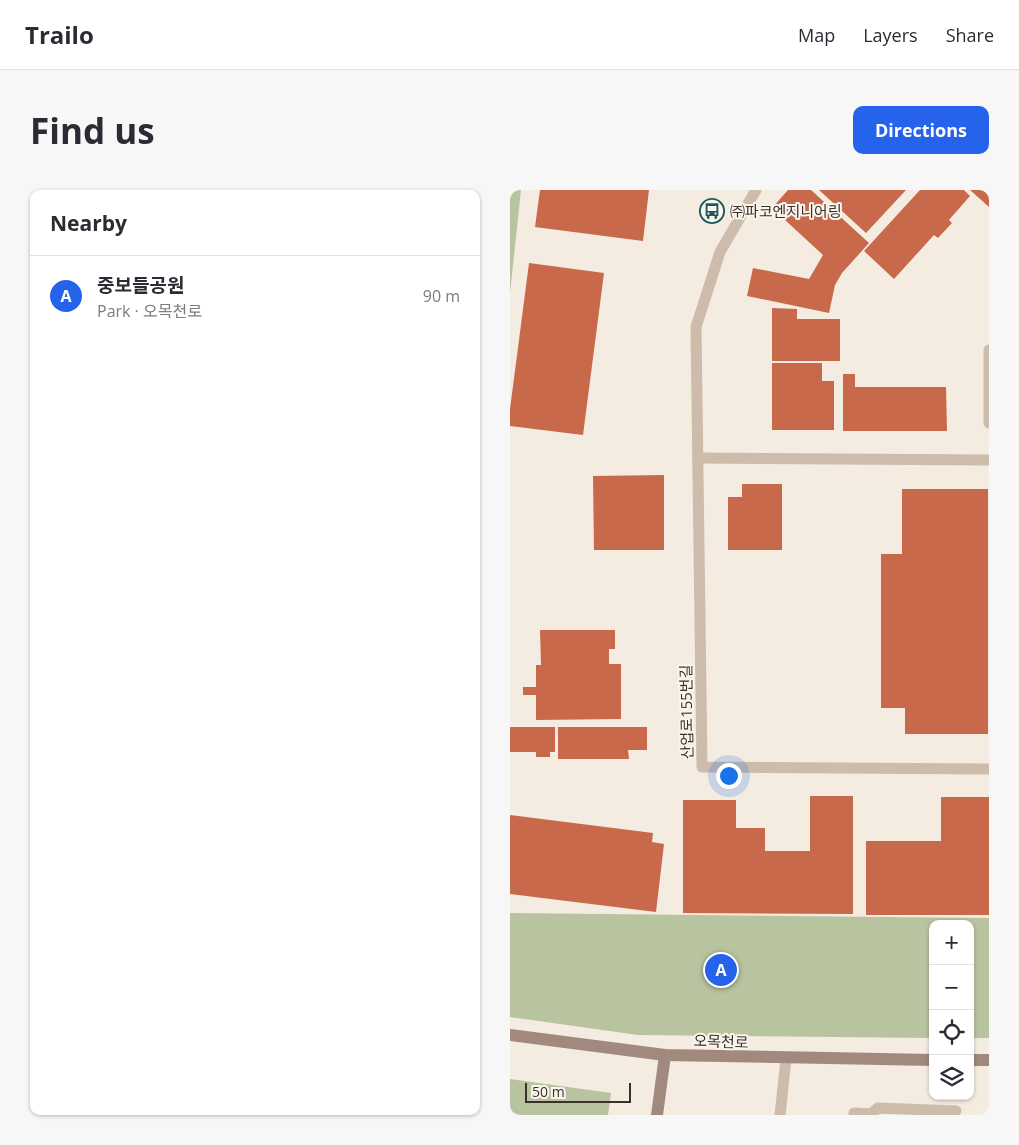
<!DOCTYPE html>
<html lang="en">
<head>
<meta charset="utf-8">
<style>
	:root { --surface:#fff; --page:#f7f7f7; --text:#2b2b33; --muted:#7c7c81; --line:#e1e1e2; --accent:#2563eb }
	body { margin:0; font-family:"Open Sans","Noto Sans KR",sans-serif; background:var(--page); color:var(--text) }
	.controls { position:absolute; right:15px; bottom:15px; display:grid; overflow:hidden; border-radius:10px; box-shadow:0 1px 4px #0004 }
	.controls button { width:45px; height:45px; display:grid; place-items:center; padding:0; border:0; border-bottom:1px solid var(--line); background:var(--surface); color:var(--text); font:25px sans-serif }
	.scale { position:absolute; left:15px; bottom:12px; width:106px; box-sizing:border-box; padding-left:5px; border:2px solid #3b302b; border-top:0; font-size:14px; line-height:18px; white-space:nowrap; color:#3b302b; -webkit-text-stroke:4px #fbf5ee; paint-order:stroke }
	.you { position:absolute; left:218px; top:585px; width:18px; height:18px; margin:-12px; border:4px solid #fff; border-radius:50%; background:#1a73e8; box-shadow:0 0 0 8px #1a73e833 }
	.badge { display:grid; place-items:center; width:32px; height:32px; border-radius:50%; background:var(--accent); color:#fff; font-size:16px; font-weight:700 }
	.pin { position:absolute; translate:-50% -50%; border:2px solid #fff; box-shadow:0 1px 5px #0006 }
	.list { margin:0; padding:0; list-style:none }
	h2 { display:flex; justify-content:space-between; align-items:center; height:65px; margin:0; padding:0 20px; font-size:21px }
	h2 small { font-size:16px; font-weight:400; color:var(--muted) }
	.list li { display:grid; grid-template-columns:32px 1fr auto; gap:15px; align-items:center; box-sizing:border-box; height:80px; padding:0 20px; border-top:1px solid var(--line) }
	.list b { display:block; font-size:19px; white-space:nowrap }
	.list p { margin:0; font-size:16px; white-space:nowrap; color:var(--muted) }
	.list em { font-size:16px; font-style:normal; color:var(--muted) }
	.icon { flex:none; width:28px; height:28px; fill:none; stroke:currentColor; stroke-width:2; stroke-linecap:round; stroke-linejoin:round }
	.map { position:relative; flex:none; width:479px; height:925px; overflow:hidden; border-radius:10px }
	header { display:flex; align-items:center; gap:30px; box-sizing:border-box; height:70px; padding:0 25px; background:var(--surface); border-bottom:1px solid var(--line) }
	header strong { font-size:24px }
	nav { display:flex; gap:28px; margin-inline-start:auto; font-size:18px }
	.intro { display:flex; align-items:center; justify-content:space-between; box-sizing:border-box; height:120px; padding:0 30px }
	h1 { margin:0; font-size:35px }
	.button { padding:12px 22px; border-radius:10px; background:var(--accent); color:#fff; font-size:18px; font-weight:700 }
	main { display:flex; gap:30px; padding:0 30px }
	aside { flex:1; background:var(--surface); border-radius:10px; box-shadow:0 1px 4px #0004 }
	.map>svg:first-child { display:block }
	.green { fill:#b8c4a0 }
	.building { fill:#c8694b }
	.lines { fill:none; stroke-linecap:round; stroke-linejoin:round }
	.street { stroke:#cdbbac; stroke-width:11 }
	.secondary { stroke:#a18a7d; stroke-width:12 }
	.labels { text-anchor:middle; dominant-baseline:central; stroke-width:4; stroke-linejoin:round; paint-order:stroke }
	.poi-label { font-size:15px; fill:#3b302b; stroke:#fbf5ee; text-anchor:start }
	.street-label { font-size:15px; fill:#3b302b; stroke:#fbf5ee }
</style>
</head>
<body>
<header>
<strong>Trailo</strong>
<nav><a>Map</a><a>Layers</a><a>Share</a></nav>
</header>
<div class="intro"><h1>Find us</h1><a class="button">Directions</a></div>
<main>
<aside>
<h2>Nearby<small></small></h2>
<ul class="list">
<li><span class="badge">A</span><div><b>중보들공원</b><p>Park · 오목천로</p></div><em>90 m</em></li>
</ul>
</aside>
<div class="map">
<svg width="479" height="925" viewBox="0 0 479 925">
	<rect width="100%" height="100%" fill="#f4ebe1"/>
	<g class="green">
		<path d="M0 0H11L0 103Z"/>
		<path d="M0 723 479 728V848H460V734H423V848L128 845 0 827Z"/>
		<path d="M0 889 101 903 98 925H0Z"/>
	</g>
	<g class="building">
		<path d="M30 0H139L133 51 25 37Z"/>
		<path d="M278 0H301L359 53 332 83 325 95 319 123 237 106 243 78 299 89 313 65 262 18Z"/>
		<path d="M309 0H396L356 43Z"/>
		<path d="M410 0H454L460 6 439 30 442 33 428 48 424 45 384 89 354 61Z"/>
		<path d="M460 0H479V17Z"/>
		<path d="M19 73 94 83 73 245 0 236V219Z"/>
		<path d="M262 118 287 119V129H330V171H262Z"/>
		<path d="M262 173H312V191H324V240H262Z"/>
		<path d="M333 184H345V197H436L437 241H333Z"/>
		<path d="M154 285V360H84L83 286Z"/>
		<path d="M232 294H272V360H218V307H232Z"/>
		<path d="M392 299H478V544H395V518H371V364H392Z"/>
		<path d="M30 440H105V459H99V474H111V529L26 530V505H13V497H26V475H31Z"/>
		<path d="M0 537H45V562H40V567H26V562H0Z"/>
		<path d="M48 537H137V560H118L119 569H48Z"/>
		<path d="M300 606H343V724L173 723V610H226V638H255V661H300Z"/>
		<path d="M431 607H479V725H356V651H431Z"/>
		<path d="M0 625 143 643 142 652 154 654 146 722 0 704Z"/>
	</g>
	<g class="lines">
		<g class="street">
			<path d="M246 0 210 62 186 137 192 577 479 579"/>
			<path d="M479 160V233"/>
			<path d="M188 268 479 270"/>
			<path d="M270 925 276 869"/>
			<path d="M344 925V923L361 924 368 918 446 921"/>
		</g>
		<g class="secondary">
			<path d="M0 845 155 865 423 870"/>
			<path d="M460 870H479"/>
			<path d="M147 925 155 865"/>
		</g>
	</g>
	<defs>
		<symbol id="bus-ring" viewBox="-11 -11 22 22"><circle r="9.5" fill="#fbf5ee" stroke="#1f5a5e" stroke-width="1.5"/><path d="M-5-6H5V4H4V6H2V4H-2V6H-4V4H-5ZM-3.5-4V0h7V-4ZM-3.5 1.2v1.5H-2V1.2ZM2 1.2v1.5H3.5V1.2Z" fill="#1f5a5e"/></symbol>
	</defs>
	<g fill-rule="evenodd">
		<use href="#bus-ring" x="188" y="7" width="28" height="28"/>
	</g>
	<g class="labels">
		<g class="poi-label">
			<text x="220" y="21">㈜파코엔지니어링</text>
		</g>
		<g class="street-label">
			<text transform="translate(176 522) rotate(-91)">산업로155번길</text>
			<text transform="translate(211 851) rotate(2)">오목천로</text>
		</g>
	</g>
</svg>
<div class="controls">
<button>+</button>
<button>−</button>
<button><svg class="icon" aria-label="locate" viewBox="0 0 24 24"><circle cx="12" cy="12" r="6"/><path d="M12 2v4M12 18v4M2 12h4M18 12h4"/></svg></button>
<button><svg class="icon" aria-label="layers" viewBox="0 0 24 24"><path d="M12 4l9 5-9 5-9-5zM3 14l9 5 9-5"/></svg></button>
</div>
<div class="scale">50 m</div>
<div class="you"></div>
<div class="pin badge" style="left:211px;top:780px">A</div>
</div>
</main>
</body>
</html>
